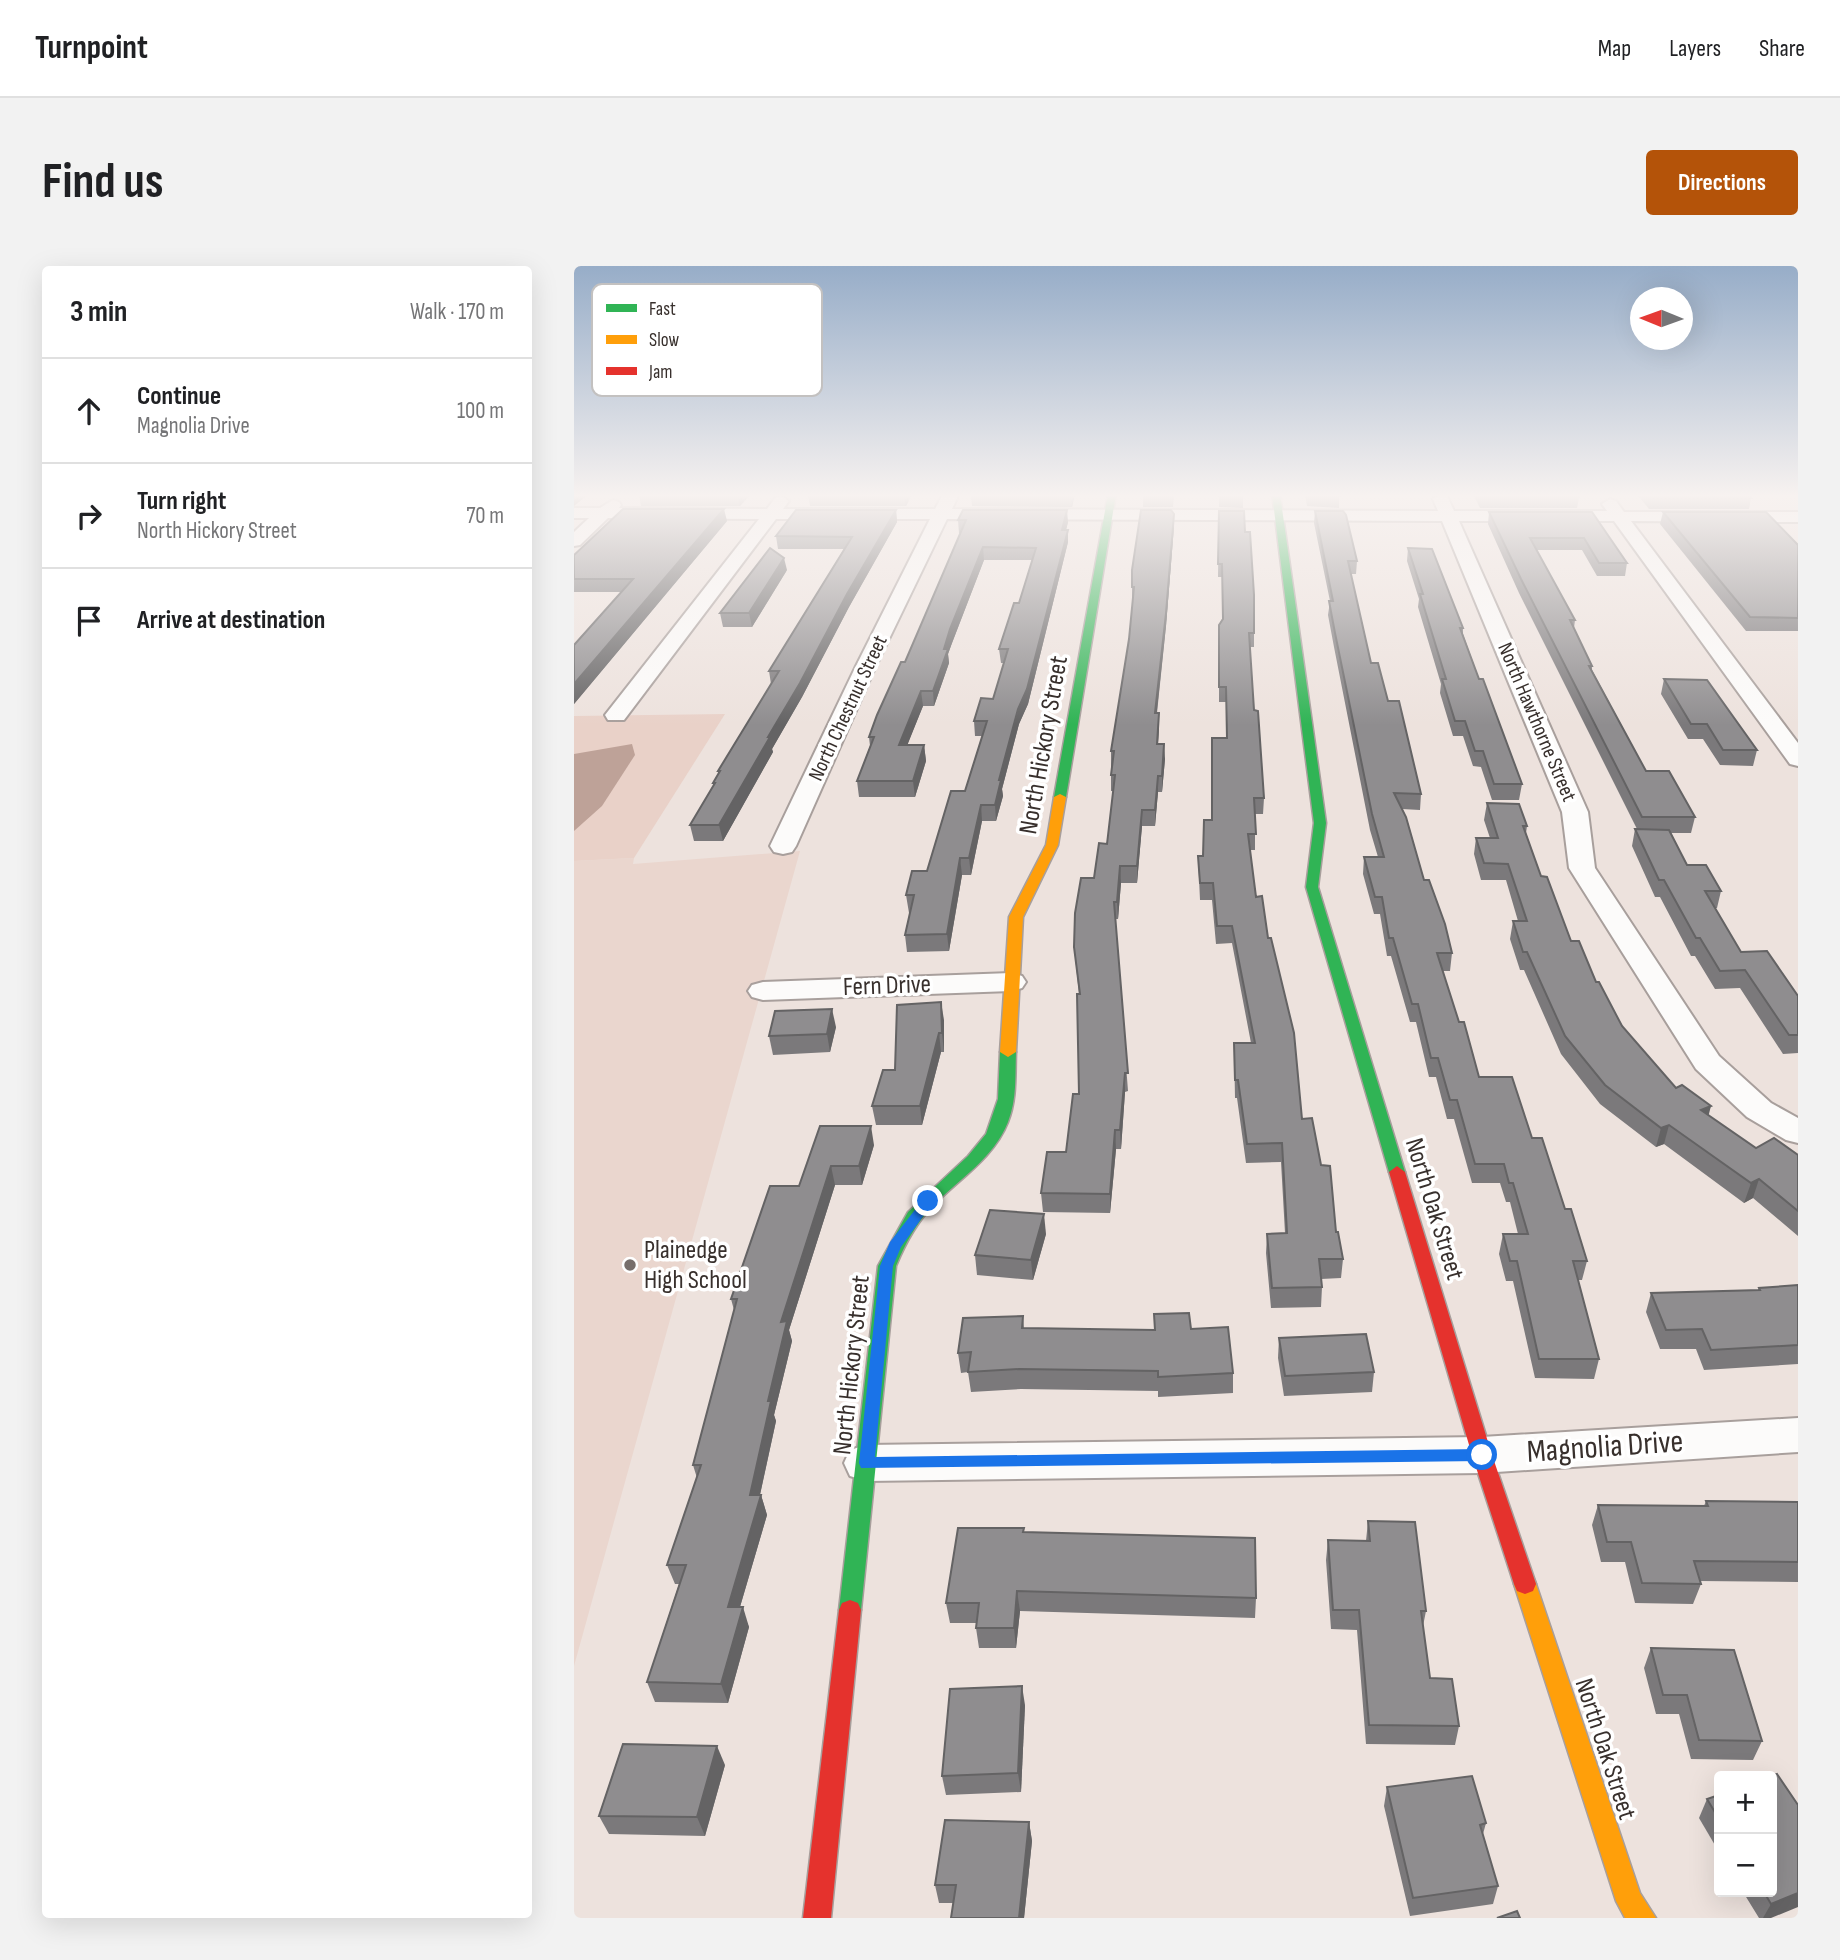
<!DOCTYPE html>
<html lang="en">
<head>
<meta charset="utf-8">
<style>
	:root { --surface:#fff; --page:#f2f2f2; --text:#202124; --muted:#757577; --line:#e0e0e0; --accent:#b45309 }
	body { margin:0; font-family:"Sofia Sans Condensed",sans-serif; background:var(--page); color:var(--text) }
	.controls { position:absolute; right:21px; bottom:21px; display:grid; overflow:hidden; border-radius:7px; box-shadow:0 7px 28px #0002 }
	.controls button { width:63px; height:63px; display:grid; place-items:center; padding:0; border:0; border-bottom:2px solid var(--line); background:var(--surface); color:var(--text); font:35px sans-serif }
	.compass { position:absolute; left:1056px; top:21px; width:63px; height:63px; border-radius:50%; background:var(--surface); box-shadow:0 7px 28px #0002; rotate:271deg }
	.stop { position:absolute; width:21px; height:21px; margin:-16px; border:5px solid #1a73e8; border-radius:50%; background:#fff }
	.stop.end { background:#1a73e8; border-color:#fff; box-shadow:0 2px 7px #0008 }
	.list { margin:0; padding:0; list-style:none }
	h2 { display:flex; justify-content:space-between; align-items:center; height:91px; margin:0; padding:0 28px; font-size:30px }
	h2 small { font-size:23px; font-weight:400; color:var(--muted) }
	.list li { display:grid; grid-template-columns:46px 1fr auto; gap:21px; align-items:center; box-sizing:border-box; height:105px; padding:0 28px; border-top:2px solid var(--line) }
	.list b { display:block; font-size:26px; white-space:nowrap }
	.list p { margin:0; font-size:23px; white-space:nowrap; color:var(--muted) }
	.list em { font-size:23px; font-style:normal; color:var(--muted) }
	.icon { flex:none; width:38px; height:38px; fill:none; stroke:currentColor; stroke-width:2; stroke-linecap:round; stroke-linejoin:round }
	.map { position:relative; flex:none; width:1224px; height:1652px; overflow:hidden; border-radius:7px }
	header { display:flex; align-items:center; gap:42px; box-sizing:border-box; height:98px; padding:0 35px; background:var(--surface); border-bottom:2px solid var(--line) }
	header strong { font-size:33px }
	nav { display:flex; gap:38px; margin-inline-start:auto; font-size:24px }
	.intro { display:flex; align-items:center; justify-content:space-between; box-sizing:border-box; height:168px; padding:0 42px }
	h1 { margin:0; font-size:49px }
	.button { padding:18px 32px; border-radius:7px; background:var(--accent); color:#fff; font-size:24px; font-weight:700 }
	main { display:flex; gap:42px; padding:0 42px }
	aside { flex:1; background:var(--surface); border-radius:7px; box-shadow:0 7px 28px #0002 }
	.map>svg:first-child { display:block }
	.built { fill:#ead6ce }
	.green { fill:#e9d1c8 }
	.water { fill:#bea298 }
	.lines { fill:none; stroke-linecap:round; stroke-linejoin:round }
	.street-casing { stroke:#a89f9c; stroke-width:4 }
	.fast-casing { stroke:#a89f9c; stroke-width:3 }
	.slow-casing { stroke:#a89f9c; stroke-width:3 }
	.jam-casing { stroke:#a89f9c; stroke-width:3 }
	.street { fill:#fcfbfa; fill-rule:evenodd }
	.fast { fill:#30b455; fill-rule:evenodd }
	.slow { fill:#ff9f0a; fill-rule:evenodd }
	.jam { fill:#e5322d; fill-rule:evenodd }
	.wall { fill:#7b797b }
	.shaded-wall { fill:#646364 }
	.building { fill:#8f8d8f; stroke:#646364; stroke-width:2 }
	.route { fill:#1a73e8 }
	.poi-dot { fill:#776e6b; stroke:#fff; stroke-width:2.5 }
	.labels { text-anchor:middle; dominant-baseline:central; stroke-width:7; stroke-linejoin:round; paint-order:stroke }
	.far-street-label { font-size:21px; fill:#38302d; stroke:#fff }
	.street-label { font-size:26px; fill:#38302d; stroke:#fff }
	.poi-label { font-size:26px; fill:#38302d; stroke:#fff; text-anchor:start }
	.near-street-label { font-size:32px; fill:#38302d; stroke:#fff }
	.key { fill:#fff; stroke:#c3c1c0; stroke-width:2 }
	.key-label { font-size:19px; fill:#38302d }
</style>
</head>
<body>
<header>
<strong>Turnpoint</strong>
<nav><a>Map</a><a>Layers</a><a>Share</a></nav>
</header>
<div class="intro"><h1>Find us</h1><a class="button">Directions</a></div>
<main>
<aside>
<h2>3 min<small>Walk · 170 m</small></h2>
<ul class="list">
<li><svg class="icon" aria-label="ahead" viewBox="0 0 24 24"><path d="M12 20V5M6 11l6-6 6 6"/></svg><div><b>Continue</b><p>Magnolia Drive</p></div><em>100 m</em></li>
<li><svg class="icon" aria-label="right" viewBox="0 0 24 24"><path d="M7 20v-9h11M14 6l5 5-5 5"/></svg><div><b>Turn right</b><p>North Hickory Street</p></div><em>70 m</em></li>
<li><svg class="icon" aria-label="arrive" viewBox="0 0 24 24"><path d="M6 21V4h12l-3 4 3 4H6"/></svg><div><b>Arrive at destination</b></div></li>
</ul>
</aside>
<div class="map">
<svg width="1224" height="1652" viewBox="0 0 1224 1652">
	<rect width="100%" height="100%" fill="#ede2dd"/>
	<path class="built" d="M226 585 0 1400V595L60 592 59 598Z"/>
	<path class="green" d="M151 448 60 592 0 595V450Z"/>
	<path class="water" d="M58 478 61 489 28 540 0 565V488Z"/>
	<g class="lines">
		<defs>
			<g id="street">
				<path d="M369 228 384 230 378 243 864 245 859 233 867 228 873 230 880 245H1033L1028 238 1036 233 1042 235 1050 246H1224V256L1057 255 1224 477V500L1216 498 1040 255H885L1014 546 1021 602 1145 790 1197 837 1224 852V877L1212 874 1173 851 1122 803 995 602 988 546 868 255 373 253 301 402 222 580 218 586 209 588 200 586 196 580 281 402 356 253H202L50 454H34L31 449 185 253 34 252 6 279 0 280V266L15 252H0V242H26L39 234 45 236 47 239 45 242 193 243 201 232 207 230 215 235 209 243H361Z"/>
				<path d="M437 707 448 710 452 716 448 722 437 725 189 734 178 731 174 725 178 719 189 716Z"/>
				<path d="M1224 1152V1186L908 1207 292 1215 276 1210 270 1197 276 1184 292 1179 908 1171Z"/>
			</g>
			<g id="fast">
				<path d="M534 228H542L492 531 486 534 480 531Z"/>
				<path d="M698 228H706L752 557 744 621 831 906 823 912 815 906 732 621 740 557Z"/>
				<path d="M434 781 442 786C441 810 443 833 434 856 420 892 385 913 359 940 342 957 331 978 322 1000L287 1344 284 1351 276 1354 268 1351 265 1344 304 1000 334 946 394 890 412 868 424 833 426 786Z"/>
			</g>
			<g id="slow">
				<path d="M486 528 492 531 484 579 449 651 442 786 434 791 426 786 435 651 472 579 480 531Z"/>
				<path d="M951 1308 959 1311 962 1318 1066 1627 1082 1652H1051L1042 1635 940 1318 943 1311Z"/>
			</g>
			<g id="jam">
				<path d="M823 900 831 906 918 1189 962 1318 959 1325 951 1328 943 1325 940 1318 898 1189 815 906Z"/>
				<path d="M276 1334 284 1337 287 1344 257 1652H229L265 1344 268 1337Z"/>
			</g>
		</defs>
		<use href="#street" class="street-casing"/>
		<use href="#fast" class="fast-casing"/>
		<use href="#slow" class="slow-casing"/>
		<use href="#jam" class="jam-casing"/>
		<use href="#street" class="street"/>
		<use href="#fast" class="fast"/>
		<use href="#slow" class="slow"/>
		<use href="#jam" class="jam"/>
	</g>
	<g class="wall">
		<path d="M65 228H177L166 240H67Z"/>
		<path d="M338 228 332 240H236L234 229Z"/>
		<path d="M501 228 498 241 398 240 397 229Z"/>
		<path d="M569 228H600L599 241H569Z"/>
		<path d="M645 228H669V242L645 241Z"/>
		<path d="M731 228H765V242L733 240Z"/>
		<path d="M899 228H1004L1005 231 1003 242H906Z"/>
		<path d="M1063 228H1174L1177 232 1175 243H1075Z"/>
		<path d="M322 244 323 256 275 341 228 431 198 483 199 486 149 575H120L116 559 139 520V517L144 508V505L197 418 195 405 270 283H204L202 270Z"/>
		<path d="M645 245 671 266 680 367V381H676L680 444 690 532 689 548H681V584H676L682 631 694 672 728 853 747 899 769 993 767 1012 747 1013 748 1021 747 1041 697 1042 692 987 693 968 711 967 707 896 672 897 663 832H661L660 777H677L658 677 642 678 638 634H626L624 590H629L638 554 653 472 652 436H645V359L648 353V311H644Z"/>
		<path d="M741 245 783 295 782 308H777L797 397 814 435 847 528 846 544 828 543 850 614 878 687 876 705H868L885 756 905 811 958 872 991 943 1013 995 1008 1014H1004L1025 1093 1020 1113 961 1112 939 1015H932L925 988 929 968H944L936 936H932L926 917H898L880 853H873L862 811H855L842 756H836L817 690H813L806 648H800L789 608 790 591H804L796 564 760 381 754 349 756 335 740 257Z"/>
		<path d="M915 246H1018L1053 297 1051 310H1023L1008 284H963L1001 354 1000 362 1018 400V404L1072 505 1121 551 1117 567H1097L1113 599 1147 625 1143 642H1141L1167 686 1224 730V787L1209 788 1166 722 1141 723 1121 690H1117L1086 631H1081L1058 580 1061 563H1063L945 327 914 258Z"/>
		<path d="M1089 246 1224 279V365H1172L1086 258Z"/>
		<path d="M600 248V260L592 360 583 447H585L584 478 591 493 588 526H584L581 560H568L563 617H547L544 653H541L554 825 551 826 547 883H542L536 947 469 946 467 927 492 886 505 828V728L500 681 520 612 533 578 539 525H537V485L555 373 559 334H558V321Z"/>
		<path d="M384 254 494 256 492 264H494V276L454 438 445 458 428 523 429 530 422 555H408L397 609H388L375 685 333 686 331 669 336 647H335L332 629 353 605 391 525 408 470H401L400 455 419 433 430 397H427L425 383 445 337 458 294H410L378 377 374 388 375 397 360 440H349L333 479H350L352 495 341 531H285L283 515 296 480 295 471 331 396 387 267H385Z"/>
		<path d="M153 255 0 438V379L47 326H0V289Z"/>
		<path d="M834 282 889 362V368L905 413 948 518 945 534H918L907 501 899 500 889 470H879L866 427 867 418 844 341 845 333 833 295Z"/>
		<path d="M213 304 178 361H149L146 347Z"/>
		<path d="M1090 413 1183 484 1179 500 1146 499 1129 473H1114L1087 428Z"/>
		<path d="M913 537 953 560 952 567 967 610 997 675 1048 760 1102 822 1134 849 1182 882 1224 889V970L1179 932 1170 937 1090 878 1082 881 1026 838 987 788 950 704H946L936 673 939 655H944L932 614H907L900 588 902 572H916L910 554Z"/>
		<path d="M370 754V786H367L348 859H302L298 840 321 804Z"/>
		<path d="M262 761 256 786 199 789 195 770Z"/>
		<path d="M246 860 300 879 288 919H261L215 1064 218 1075 200 1149 202 1155 186 1229H187L193 1249 166 1341 175 1361 154 1437 81 1436 73 1416 105 1318H101L93 1299 123 1212 119 1199 160 1044 157 1033 225 920Z"/>
		<path d="M472 968 459 1014 403 1009 401 989Z"/>
		<path d="M1224 1019V1098L1130 1104 1122 1083H1086L1072 1046 1077 1027 1184 1024 1185 1022Z"/>
		<path d="M580 1048 617 1063 659 1107V1127L584 1131V1125L447 1123 397 1126 394 1106 387 1107 384 1087 449 1050 450 1062 580 1064Z"/>
		<path d="M705 1072 800 1106 798 1126 710 1130 704 1092Z"/>
		<path d="M1132 1235 1224 1236V1316L1125 1315 1127 1318 1119 1338 1061 1337 1051 1296H1027L1018 1259 1024 1239 1130 1240Z"/>
		<path d="M794 1255 852 1345 849 1360 856 1412 885 1460 881 1479 792 1478 783 1364 757 1363 752 1294 754 1274 792 1275Z"/>
		<path d="M450 1266 682 1332 681 1352 446 1345 442 1382H405L402 1362V1357H376L372 1337Z"/>
		<path d="M1077 1382 1188 1475 1179 1494 1117 1493 1105 1448H1082L1070 1402Z"/>
		<path d="M451 1439 447 1526 372 1529 368 1510Z"/>
		<path d="M151 1499 131 1570 35 1568 25 1550Z"/>
		<path d="M1203 1508 1197 1652H1185L1169 1626H1198Z"/>
		<path d="M813 1521 912 1557 909 1568 924 1620 919 1638 836 1650 810 1540Z"/>
		<path d="M1145 1529V1586L1125 1552 1133 1533Z"/>
		<path d="M455 1556 458 1575 450 1652H377L379 1637H365L361 1619Z"/>
	</g>
	<g class="shaded-wall">
		<path d="M0 228H15L0 240Z"/>
		<path d="M164 228H177L166 240Z"/>
		<path d="M331 228H338L332 240 330 229Z"/>
		<path d="M498 228H501L498 241 497 229Z"/>
		<path d="M150 243 153 255 0 438V418Z"/>
		<path d="M322 244 323 256 275 341 228 431 198 483 199 486 149 575 145 559 273 328Z"/>
		<path d="M493 244 494 256 489 276 488 264Z"/>
		<path d="M600 248V260L592 360 581 462V447Z"/>
		<path d="M494 264V276L454 438 445 458 428 523 429 530 422 555 421 539 425 514Z"/>
		<path d="M409 281 410 294 378 377 374 388 375 397 360 440 359 425 376 363Z"/>
		<path d="M210 292 213 304 178 361 175 347Z"/>
		<path d="M347 425 349 440 327 495 325 479Z"/>
		<path d="M585 447V462L583 493V478Z"/>
		<path d="M590 478 591 493 588 526V510Z"/>
		<path d="M350 479 352 495 341 531 339 515Z"/>
		<path d="M584 510V526L581 560V544Z"/>
		<path d="M407 539 408 555 397 609 395 592Z"/>
		<path d="M568 544V560L563 617V600Z"/>
		<path d="M386 592 388 609 375 685 373 668Z"/>
		<path d="M546 600 547 617 544 653 543 636Z"/>
		<path d="M367 736 370 754V786L368 767Z"/>
		<path d="M258 743 262 761 256 786 253 768Z"/>
		<path d="M365 767 367 786 348 859 346 840Z"/>
		<path d="M551 807V826L547 883 546 864Z"/>
		<path d="M1137 840 1132 859 1127 844Z"/>
		<path d="M1095 859 1090 878 1082 881 1087 862Z"/>
		<path d="M297 860 300 879 288 919 285 900Z"/>
		<path d="M541 864 542 883 536 947V928Z"/>
		<path d="M257 900 261 919 215 1064 218 1075 200 1149 202 1155 183 1242 187 1229 193 1249 160 1361 154 1341 194 1135 207 1056Z"/>
		<path d="M1185 913 1179 932 1170 937 1177 917Z"/>
		<path d="M470 948 472 968 459 1014 457 994Z"/>
		<path d="M443 1325 446 1345 442 1382 440 1362Z"/>
		<path d="M169 1341 175 1361 154 1437 147 1418Z"/>
		<path d="M448 1420 451 1439 447 1526 444 1507Z"/>
		<path d="M143 1480 151 1499 131 1570 123 1551Z"/>
		<path d="M455 1556 458 1575 450 1652H445Z"/>
		<path d="M1224 1627V1641L1197 1652H1189L1197 1638Z"/>
	</g>
	<g class="building">
		<path d="M83 228H164V229Z"/>
		<path d="M234 228H331L234 229Z"/>
		<path d="M397 228H498L497 229Z"/>
		<rect x="569" y="228" width="30" height="1"/>
		<rect x="645" y="228" width="24" height="2"/>
		<path d="M736 228H765L766 230Z"/>
		<path d="M906 228H1004L1005 231H908Z"/>
		<path d="M1075 228H1174L1177 232H1077Z"/>
		<path d="M49 243H150L0 418V379L59 313H0V289Z"/>
		<path d="M222 244H322L273 328 226 417 194 471H196L145 559H116L141 517H139L146 505H144L205 405H195L278 271 202 270Z"/>
		<path d="M389 244H493L488 264H494L453 423 444 443 425 514H427L421 539H407L395 592H386L373 668 331 669 340 629H332L338 605H353L377 525H391L413 455H400L407 432 419 433 434 383H425L440 337H445L462 282 409 281 376 363 370 383H374L359 425H347L325 479H350L339 515H283L300 471H295L303 449 327 396H331L392 254H384Z"/>
		<path d="M567 244H597L600 248 592 347 581 447H585L583 478H590L588 510H584L581 544H568L563 600H546L543 636H540L554 807H551L546 864H541L536 928 467 927 473 886H492L499 828H505L503 728H506L500 681 501 647 507 612H520L525 577 533 578 541 509H537L540 485H537L555 373 560 321H558V304Z"/>
		<path d="M645 245H670L671 266H676L680 329V367H675L678 413 680 444 684 445 690 532H680L682 568H674L682 631 688 630 694 672H697L720 767 728 853 738 852 747 899 756 900 762 966H764L769 993H745L748 1021 698 1022 693 968 713 967 708 877 673 878 664 814H661L660 777H681L658 660H643L639 617H626L624 590H629L630 554H638V472H653L652 421H645V359L649 353 648 298H644Z"/>
		<path d="M741 245H769L772 249 783 295H774L797 397H804L814 435H825L847 528 820 527 832 551 850 614H855L871 658 878 687H863L885 756H890L905 811H938L958 872H968L991 943H997L1013 995H999L1025 1093H965L943 995H936L929 968H954L939 917H935L930 898H901L883 834H876L864 792H857L844 738H838L819 672H815L808 631H801L790 591H810L798 548 761 367 755 335H759Z"/>
		<path d="M915 246H1018L1053 297H1025L1010 272H956L1001 354H996L1018 400H1015L1072 505H1095L1121 551H1068L947 313Z"/>
		<path d="M1089 246H1192L1224 279V352L1176 351Z"/>
		<path d="M196 282 210 292 175 347H146Z"/>
		<path d="M834 282 858 283 889 362H886L905 413H909L948 518H920L909 485H901L891 455H881L868 413H872L846 328H849Z"/>
		<path d="M1090 413 1133 414 1183 484H1149L1133 458H1117Z"/>
		<path d="M913 537 945 538 953 560H949L967 610 973 611 997 675H1005L1022 716H1025L1048 760 1102 822 1108 819 1137 840 1127 844 1182 882 1200 872 1224 889V945L1185 913 1177 917 1095 859 1087 862 1031 819 991 770 953 686H949L939 655H953L934 598 910 597 902 572H924Z"/>
		<path d="M1061 563 1095 564 1113 599H1132L1147 625H1131L1167 686 1193 685 1224 730V769H1215L1171 704 1146 705 1126 672H1122L1090 614H1085Z"/>
		<path d="M367 736 368 767H365L346 840H298L309 804H321L323 739Z"/>
		<path d="M258 743 253 768 195 770 201 745Z"/>
		<path d="M246 860H297L285 900H257L207 1056 213 1055 194 1135H197L176 1229H187L154 1341H169L147 1418 73 1416 112 1299H93L127 1199H119L163 1033H157L196 920H225Z"/>
		<path d="M416 944 470 948 457 994 401 989Z"/>
		<path d="M1224 1019V1079L1137 1084 1128 1063 1092 1064 1077 1027 1186 1024 1185 1022Z"/>
		<path d="M615 1047 617 1063 654 1061 659 1107 584 1111V1105L445 1103 394 1106 397 1086 384 1087 389 1052 449 1050 448 1062 581 1064 580 1048Z"/>
		<path d="M792 1068 800 1106 711 1110 705 1072Z"/>
		<path d="M1132 1235 1224 1236V1296L1120 1295 1127 1318 1068 1317 1057 1276H1033L1024 1239 1134 1240Z"/>
		<path d="M794 1255 841 1256 852 1345H847L856 1412 878 1413 885 1460 795 1459 785 1344H759L754 1274 796 1275Z"/>
		<path d="M384 1262H450L449 1266 681 1272 682 1332 443 1325 440 1362H402L405 1337H372Z"/>
		<path d="M1077 1382 1160 1384 1188 1475 1125 1474 1113 1429H1089Z"/>
		<path d="M448 1420 444 1507 368 1510 376 1423Z"/>
		<path d="M49 1478 143 1480 123 1551 25 1550Z"/>
		<path d="M1203 1508 1224 1539V1627L1197 1638 1190 1626H1198V1510H1196Z"/>
		<path d="M898 1510 912 1557 906 1559 924 1620 839 1632 813 1521Z"/>
		<path d="M1145 1529V1553L1133 1533Z"/>
		<path d="M371 1554 455 1556 445 1652H377L382 1619H361Z"/>
		<path d="M943 1645 946 1652H923Z"/>
	</g>
	<linearGradient id="sky" x2="0" y2="1"><stop stop-color="#97adc8"/><stop offset="0.5" stop-color="#f7f2f0"/><stop offset="1" stop-color="#f7f2f0" stop-opacity="0"/></linearGradient>
	<rect width="1224" height="459" fill="url(#sky)"/>
	<path class="route" d="M354 931 360 935 327 981 319 1000 301 1191 908 1183 915 1189 908 1195 287 1202 285 1197 306 1000 316 976 350 932Z"/>
	<circle class="poi-dot" cx="56" cy="999" r="7"/>
	<g class="labels">
		<g class="far-street-label">
			<text transform="translate(274 442) rotate(-65)">North Chestnut Street</text>
			<text transform="translate(963 456) rotate(67)">North Hawthorne Street</text>
		</g>
		<g class="street-label">
			<text transform="translate(470 479) rotate(-80)">North Hickory Street</text>
			<text transform="translate(313 720) rotate(-2)">Fern Drive</text>
			<text transform="translate(860 943) rotate(73)">North Oak Street</text>
			<text transform="translate(278 1099) rotate(-84)">North Hickory Street</text>
			<text transform="translate(1031 1483) rotate(72)">North Oak Street</text>
		</g>
		<g class="poi-label">
			<text x="70" y="984">Plainedge<tspan x="70" dy="30">High School</tspan></text>
		</g>
		<g class="near-street-label">
			<text transform="translate(1031 1181) rotate(-4)">Magnolia Drive</text>
		</g>
	</g>
	<rect x="18" y="18" width="230" height="112" rx="10" class="key"/>
	<rect x="32" y="38" width="31" height="8" fill="#30b455"/>
	<rect x="32" y="69" width="31" height="9" fill="#ff9f0a"/>
	<rect x="32" y="101" width="31" height="8" fill="#e5322d"/>
	<g class="key-label">
		<text x="75" y="49">Fast</text>
		<text x="75" y="80">Slow</text>
		<text x="75" y="112">Jam</text>
	</g>
</svg>
<div class="controls">
<button>+</button>
<button>−</button>
</div>
<svg class="compass" viewBox="-18 -18 36 36"><path d="M0-13l5 13h-10z" fill="#e53935"/><path d="M0 13l5-13h-10z" fill="#757577"/></svg>
<div class="stop" style="left:908px;top:1189px"></div>
<div class="stop end" style="left:354px;top:935px"></div>
</div>
</main>
</body>
</html>
